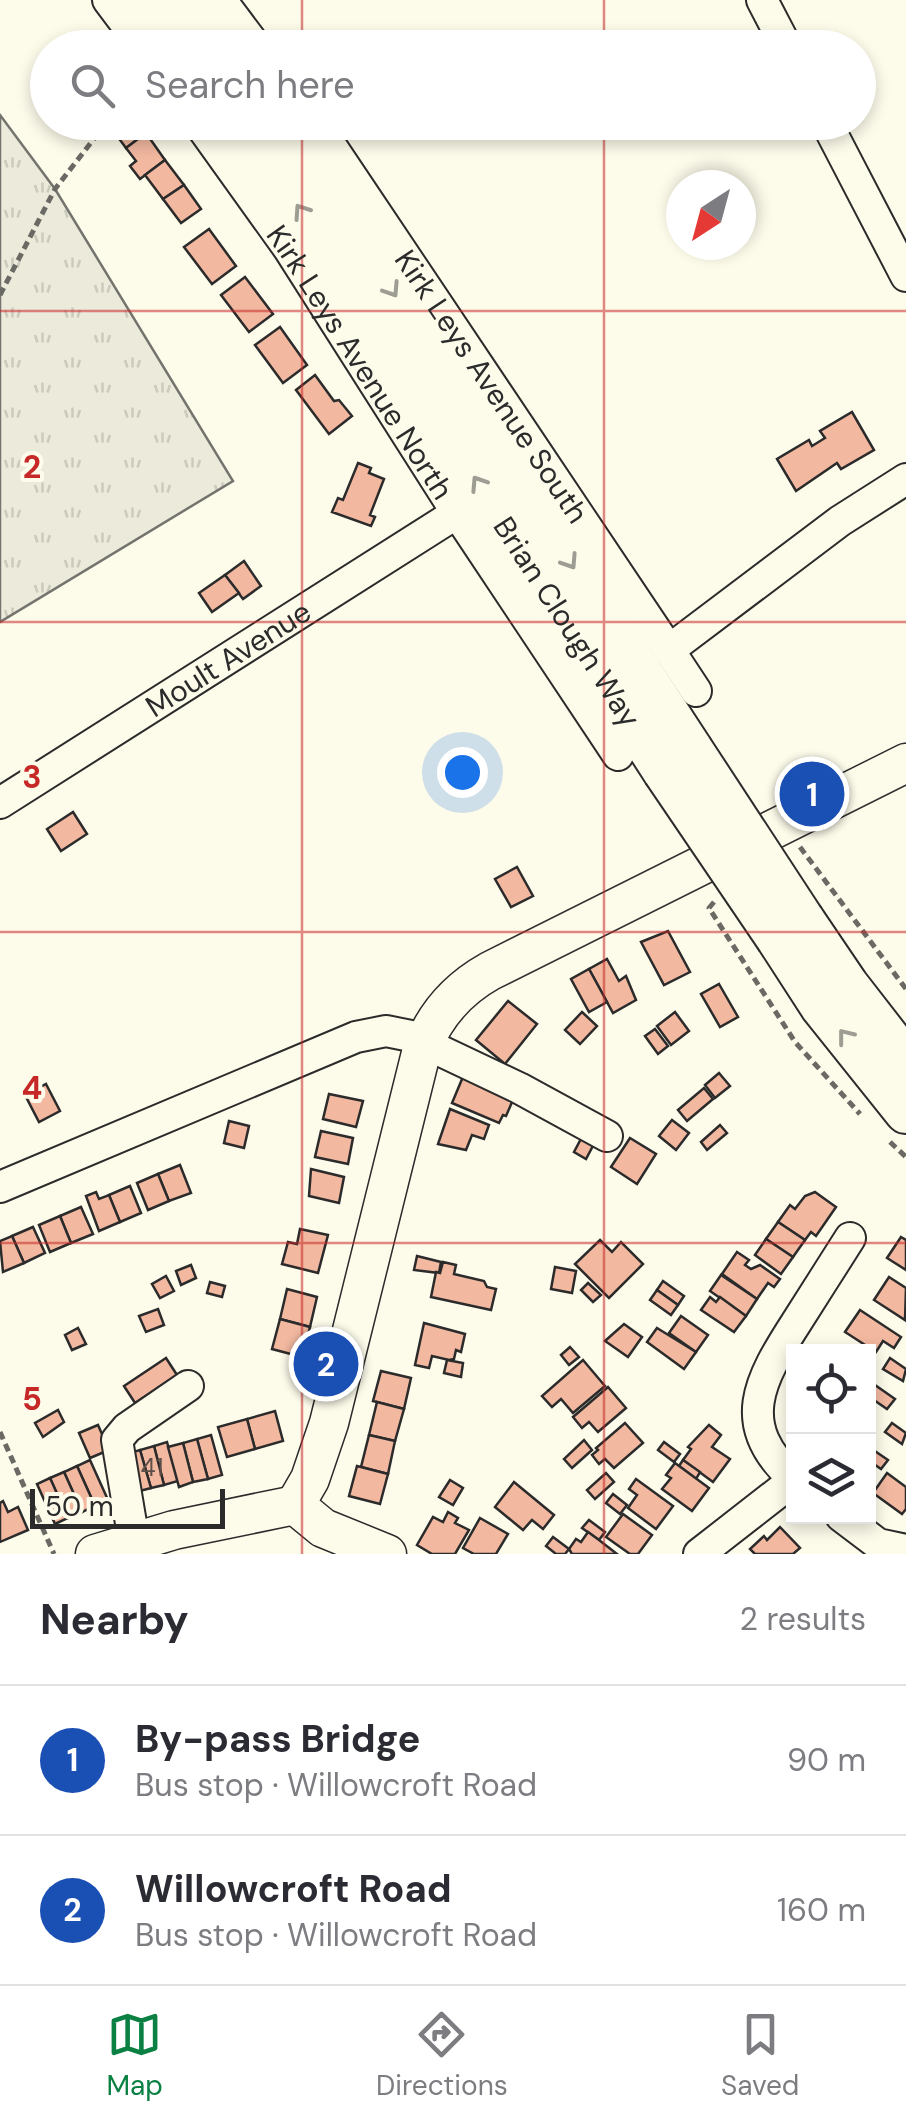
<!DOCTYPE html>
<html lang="en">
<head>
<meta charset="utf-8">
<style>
	:root { --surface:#fff; --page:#f7f7f7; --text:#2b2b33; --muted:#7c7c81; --line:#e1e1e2; --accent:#0b8043 }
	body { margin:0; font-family:"DM Sans",sans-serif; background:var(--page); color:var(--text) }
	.controls { position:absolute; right:30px; bottom:30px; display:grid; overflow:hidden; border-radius:0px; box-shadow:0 5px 15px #0003 }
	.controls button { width:90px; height:90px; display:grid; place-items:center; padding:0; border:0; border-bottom:2px solid var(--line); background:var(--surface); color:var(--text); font:50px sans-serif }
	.compass { position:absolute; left:666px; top:170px; width:90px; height:90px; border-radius:50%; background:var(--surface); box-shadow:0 5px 15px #0003; rotate:216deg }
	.scale { position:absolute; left:30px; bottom:25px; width:195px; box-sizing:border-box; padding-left:10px; border:5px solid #2b2b2b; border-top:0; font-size:28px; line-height:35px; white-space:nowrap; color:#2b2b2b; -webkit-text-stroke:8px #fdfbea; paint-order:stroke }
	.you { position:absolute; left:462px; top:772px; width:35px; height:35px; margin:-25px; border:8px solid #fff; border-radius:50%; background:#1a73e8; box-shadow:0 0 0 15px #1a73e833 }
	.badge { display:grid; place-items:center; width:65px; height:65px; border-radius:50%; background:var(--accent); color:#fff; font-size:32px; font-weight:700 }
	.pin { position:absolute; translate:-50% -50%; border:5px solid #fff; box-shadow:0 2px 10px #0006 }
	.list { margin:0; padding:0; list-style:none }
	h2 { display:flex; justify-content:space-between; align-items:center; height:130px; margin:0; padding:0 40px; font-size:42px }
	h2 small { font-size:32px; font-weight:400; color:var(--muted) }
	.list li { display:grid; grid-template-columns:65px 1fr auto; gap:30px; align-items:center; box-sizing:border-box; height:150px; padding:0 40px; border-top:2px solid var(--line) }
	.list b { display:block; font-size:38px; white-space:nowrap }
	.list p { margin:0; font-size:32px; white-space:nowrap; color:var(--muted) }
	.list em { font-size:32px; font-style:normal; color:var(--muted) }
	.icon { flex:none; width:55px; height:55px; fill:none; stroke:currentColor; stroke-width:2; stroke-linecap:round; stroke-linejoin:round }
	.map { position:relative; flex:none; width:906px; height:1554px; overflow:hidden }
	.search { position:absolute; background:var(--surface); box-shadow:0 5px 15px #0003; left:30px; right:30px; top:30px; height:110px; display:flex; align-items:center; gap:25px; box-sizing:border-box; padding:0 35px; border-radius:55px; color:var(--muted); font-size:38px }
	.sheet { height:430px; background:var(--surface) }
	nav { display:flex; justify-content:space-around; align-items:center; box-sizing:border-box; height:140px; border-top:2px solid var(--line); background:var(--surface); font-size:28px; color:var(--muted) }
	nav a { display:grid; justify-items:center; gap:5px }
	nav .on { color:var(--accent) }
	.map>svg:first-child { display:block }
	.park { fill:url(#park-tufts); stroke:#74746e; stroke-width:2.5 }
	.building { fill:#f2b8a0; stroke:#2b2b2b; stroke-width:2.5 }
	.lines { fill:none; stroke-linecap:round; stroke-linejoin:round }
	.minor-casing { stroke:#2b2b2b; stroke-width:34 }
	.major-casing { stroke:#2b2b2b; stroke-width:41 }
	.highway-casing { stroke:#2b2b2b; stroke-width:46 }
	.path { stroke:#6a6964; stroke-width:5; stroke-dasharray:8 5; stroke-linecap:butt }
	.minor { stroke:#fdfbea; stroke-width:30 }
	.major { stroke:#fdfbea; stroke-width:38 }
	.highway { stroke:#fdfbea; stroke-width:42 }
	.highway-bridge-casing { stroke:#2b2b2b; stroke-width:46; stroke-linecap:butt }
	.highway-bridge { stroke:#fdfbea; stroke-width:42 }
	.oneway { stroke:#9e9d94 }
	.grid { fill:none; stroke:#c62828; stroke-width:2.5; stroke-opacity:0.55 }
	.labels { text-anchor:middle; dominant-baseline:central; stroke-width:8; stroke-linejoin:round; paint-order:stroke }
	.number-label { font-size:25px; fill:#5d4e48 }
	.street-label { font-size:30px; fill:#2b2b2b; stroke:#fdfbea }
	.grid-label { font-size:32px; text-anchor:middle; font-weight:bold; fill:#c62828; stroke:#fdfbea; stroke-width:8; stroke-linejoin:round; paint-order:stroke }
</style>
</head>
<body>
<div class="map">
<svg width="906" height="1554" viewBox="0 0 906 1554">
	<defs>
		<pattern id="park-tufts" width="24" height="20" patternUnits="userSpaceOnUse" patternTransform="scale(2.5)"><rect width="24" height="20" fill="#ecebdb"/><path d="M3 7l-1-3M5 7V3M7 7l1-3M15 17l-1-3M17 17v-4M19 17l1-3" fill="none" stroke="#cbcabc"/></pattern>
	</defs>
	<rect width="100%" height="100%" fill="#fdfbea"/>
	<path class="park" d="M0 115 55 189 233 481 0 622Z"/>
	<g class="building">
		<path d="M113 122H137L146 133 126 148 109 125Z"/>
		<path d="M339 122H366L348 135Z"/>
		<path d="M146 133 165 160 140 179 130 166 136 161 126 148Z"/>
		<path d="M165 160 184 185 163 199 145 175Z"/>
		<path d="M184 185 201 209 181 223 163 199Z"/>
		<path d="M209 229 236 266 212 284 184 247Z"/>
		<path d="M245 277 273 314 249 332 221 295Z"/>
		<path d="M280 327 307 365 283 383 255 345Z"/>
		<path d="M315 375 334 401 339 400 352 416 329 434 296 390Z"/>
		<path d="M852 412 874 450 841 469 837 463 796 491 777 459 809 440 812 446 825 438 820 431Z"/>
		<path d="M358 463 371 468 369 473 384 479 370 515 375 517 371 526 332 512 338 498 343 500Z"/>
		<path d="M244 561 261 586 243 599 225 575Z"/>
		<path d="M225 575 239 593 212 612 199 593Z"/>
		<path d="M73 812 87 834 61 851 47 829Z"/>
		<path d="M517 867 533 896 511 907 495 879Z"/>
		<path d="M668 931 690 972 664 985 641 942Z"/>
		<path d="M607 959 619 981 626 976 636 1000 613 1013 589 969Z"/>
		<path d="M589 969 607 1002 589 1012 571 979Z"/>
		<path d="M719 984 738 1017 720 1027 701 994Z"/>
		<path d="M508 1001 537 1024 505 1064 476 1040Z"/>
		<path d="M582 1012 597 1026 580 1044 565 1030Z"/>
		<path d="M675 1012 689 1031 671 1045 657 1026Z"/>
		<path d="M655 1029 668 1046 658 1054 645 1036Z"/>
		<path d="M465 1072 516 1093 506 1116 503 1115 499 1123 452 1103Z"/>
		<path d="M719 1073 730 1086 715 1098 705 1085Z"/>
		<path d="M46 1084 60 1111 39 1122 25 1095Z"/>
		<path d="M704 1088 713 1099 687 1121 678 1110Z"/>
		<path d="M329 1094 363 1101 356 1127 323 1119Z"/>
		<path d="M450 1109 489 1125 484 1139 472 1135 466 1150 438 1144Z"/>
		<path d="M672 1120 689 1133 676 1150 659 1136Z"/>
		<path d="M229 1121 249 1126 244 1148 224 1143Z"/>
		<path d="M720 1125 727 1133 707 1150 701 1142Z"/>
		<path d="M321 1131 353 1138 348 1164 315 1157Z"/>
		<path d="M583 1135 595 1142 586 1159 574 1152Z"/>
		<path d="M630 1138 656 1154 637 1184 611 1167Z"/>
		<path d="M180 1165 191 1193 169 1201 158 1174Z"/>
		<path d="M311 1169 344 1177 339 1203 309 1196Z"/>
		<path d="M158 1174 169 1201 148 1210 137 1183Z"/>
		<path d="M130 1186 141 1213 120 1222 109 1195Z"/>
		<path d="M96 1192 99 1199 109 1195 120 1222 99 1231 86 1196Z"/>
		<path d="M815 1192 836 1207 816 1236 811 1232 805 1240 778 1222 790 1205 795 1209 805 1196Z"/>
		<path d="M81 1207 93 1234 71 1243 60 1216Z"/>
		<path d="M60 1216 71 1243 50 1252 39 1225Z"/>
		<path d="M778 1222 805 1240 793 1257 766 1239Z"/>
		<path d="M33 1227 45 1253 24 1263 12 1236Z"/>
		<path d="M300 1229 328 1235 318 1273 282 1264 288 1242 297 1244Z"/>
		<path d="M12 1236 24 1263 3 1272 0 1241Z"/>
		<path d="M901 1237 906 1240V1270L887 1258Z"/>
		<path d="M766 1239 793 1257 781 1274 755 1255Z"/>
		<path d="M600 1240 612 1252 621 1242 643 1264 609 1298 575 1264Z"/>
		<path d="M737 1252 749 1260 745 1265 751 1269 760 1265 780 1279 774 1287 768 1283 757 1299 722 1274Z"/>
		<path d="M417 1256 441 1262 439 1273 414 1270Z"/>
		<path d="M443 1262 456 1265 454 1274 484 1281 487 1287 496 1289 491 1310 431 1297 436 1272 440 1273Z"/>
		<path d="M191 1265 196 1278 181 1285 176 1271Z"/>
		<path d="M555 1267 576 1271 572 1293 551 1289Z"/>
		<path d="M721 1275 757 1299 746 1316 710 1291Z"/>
		<path d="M166 1276 174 1291 160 1298 152 1284Z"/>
		<path d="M889 1277 906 1288 905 1320 874 1300Z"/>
		<path d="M663 1281 684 1296 678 1305 657 1290Z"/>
		<path d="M210 1282 225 1286 222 1297 207 1293Z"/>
		<path d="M588 1283 601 1295 593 1302 581 1290Z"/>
		<path d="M287 1289 317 1297 310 1327 280 1319Z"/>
		<path d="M657 1290 678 1305 671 1315 650 1300Z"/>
		<path d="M710 1297 716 1302 720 1297 746 1316 734 1332 701 1310Z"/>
		<path d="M158 1309 164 1325 146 1332 139 1316Z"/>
		<path d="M860 1310 901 1337 894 1348 883 1341 876 1352 845 1332Z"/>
		<path d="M681 1316 708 1335 696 1352 669 1333Z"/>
		<path d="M280 1319 310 1327 302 1357 272 1349Z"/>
		<path d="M424 1323 465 1334 461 1352 456 1350 454 1359 449 1360 432 1356 429 1368 415 1365Z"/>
		<path d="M624 1324 642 1337 628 1357 605 1341Z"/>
		<path d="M78 1328 86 1344 72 1350 65 1335Z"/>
		<path d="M657 1328 696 1352 684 1369 647 1342Z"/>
		<path d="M570 1347 579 1357 569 1365 561 1355Z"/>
		<path d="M166 1358 177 1375 135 1403 124 1386Z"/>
		<path d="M890 1358 906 1369 903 1381 883 1369Z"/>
		<path d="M447 1360 463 1363 461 1377 444 1373Z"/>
		<path d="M583 1360 605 1386 573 1413 561 1399 552 1407 542 1396Z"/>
		<path d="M381 1371 411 1378 404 1409 373 1401Z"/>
		<path d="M875 1385 895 1399 887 1409 868 1396Z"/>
		<path d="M608 1387 626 1408 598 1432 589 1422 582 1428 573 1417Z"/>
		<path d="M377 1402 404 1409 395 1441 369 1435Z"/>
		<path d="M58 1410 64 1422 43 1437 35 1423Z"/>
		<path d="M275 1411 283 1441 255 1449 247 1419Z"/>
		<path d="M247 1419 255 1449 227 1457 218 1427Z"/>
		<path d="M625 1423 643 1443 614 1468 605 1459 599 1464 592 1455 598 1450 596 1448Z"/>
		<path d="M892 1423 906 1433 902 1444 885 1432Z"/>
		<path d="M98 1425 109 1450 90 1458 79 1433Z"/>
		<path d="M709 1425 721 1435 712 1447 730 1459 713 1482 683 1460 691 1449 688 1447Z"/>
		<path d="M211 1435 222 1475 208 1479 197 1439Z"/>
		<path d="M369 1435 395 1441 388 1474 361 1467Z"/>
		<path d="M197 1439 208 1479 193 1482 183 1443Z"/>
		<path d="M584 1440 592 1450 572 1468 564 1459Z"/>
		<path d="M167 1442 178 1481 164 1485 154 1446Z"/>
		<path d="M664 1442 680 1454 674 1462 658 1450Z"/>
		<path d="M183 1443 193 1482 179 1487 168 1447Z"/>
		<path d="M154 1446 164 1485 151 1488 140 1450Z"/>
		<path d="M869 1447 888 1460 881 1469 868 1460Z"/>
		<path d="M140 1450 151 1488 136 1492 126 1454Z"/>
		<path d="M90 1460 108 1500 95 1506 77 1466Z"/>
		<path d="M683 1460 700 1472 696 1479 679 1466Z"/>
		<path d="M675 1463 709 1488 692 1511 662 1489 671 1478 666 1475Z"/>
		<path d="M77 1466 95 1506 82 1512 64 1472Z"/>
		<path d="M357 1466 388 1474 380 1504 349 1496Z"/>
		<path d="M64 1472 82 1512 68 1518 50 1478Z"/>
		<path d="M606 1473 614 1482 595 1499 587 1490Z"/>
		<path d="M887 1473 906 1487V1509L902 1514 873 1493Z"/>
		<path d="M50 1478 68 1518 55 1524 37 1484Z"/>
		<path d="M636 1479 673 1506 656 1529 628 1508 637 1495 629 1489Z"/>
		<path d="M450 1480 463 1488 453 1505 439 1497Z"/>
		<path d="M514 1482 554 1515 543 1529 532 1520 523 1530 495 1507Z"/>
		<path d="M613 1494 627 1505 620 1514 606 1503Z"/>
		<path d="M3 1501 8 1512 18 1507 28 1530 0 1542V1503Z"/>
		<path d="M448 1512 458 1518 455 1523 469 1530 455 1554H432L417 1545 433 1517 443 1522Z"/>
		<path d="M623 1514 652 1535 638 1554H630L606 1537Z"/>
		<path d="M480 1518 508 1534 496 1554H474L463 1548Z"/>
		<path d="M589 1520 605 1532 599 1540 582 1528Z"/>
		<path d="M780 1527 800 1548 793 1554H755L750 1549 764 1536 767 1540Z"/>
		<path d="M588 1532 599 1540 617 1554H572L569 1549 576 1539 581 1542Z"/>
		<path d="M553 1537 569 1549 565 1554H556L546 1546Z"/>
	</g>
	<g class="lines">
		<defs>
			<g id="minor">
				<path d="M108 0 144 48"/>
				<path d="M221 0 257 48"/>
				<path d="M762 0 787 48"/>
				<path id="s1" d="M198 122 289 249 457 513 618 755"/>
				<path id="s2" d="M315 122 669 650 840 521 906 479"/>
				<path d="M826 122 906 276"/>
				<path d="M669 650 696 691"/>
				<path id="s3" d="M0 803 457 513"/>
				<path d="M424 1043 519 1088 607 1136"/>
				<path d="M0 1187 356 1037 386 1031 426 1039"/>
				<path d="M794 1479C733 1425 760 1379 796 1323 814 1295 832 1266 850 1238"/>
				<path d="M841 1516 878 1544 906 1550"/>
				<path d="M134 1541 117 1440 127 1428 188 1386"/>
				<path d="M699 1554 794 1480"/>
			</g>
			<g id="major">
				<path d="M295 1505 310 1479 329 1423 422 1049C435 1014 458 989 490 971L906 763"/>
				<path d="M295 1505 323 1528 387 1554"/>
				<path d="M95 1554 174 1530 295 1505"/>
			</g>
			<g id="highway">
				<path d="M148 0 183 48"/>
				<path d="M189 0 225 48"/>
				<path id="s4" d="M239 122 361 302 664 771"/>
				<path d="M279 122 388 284 691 749"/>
				<path d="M803 920 847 985 906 1061"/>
				<path d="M778 939 822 1007 906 1112"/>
			</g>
		</defs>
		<use href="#minor" class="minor-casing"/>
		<use href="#major" class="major-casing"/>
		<use href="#highway" class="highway-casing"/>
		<g class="path">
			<path d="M0 295 55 189 107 122"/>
			<path d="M800 847 906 989"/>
			<path d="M714 902 709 908 795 1042 860 1114"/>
			<path d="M890 1142 906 1157"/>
			<path d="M0 1432 54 1554"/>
		</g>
		<use href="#minor" class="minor"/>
		<use href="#major" class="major"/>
		<use href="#highway" class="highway"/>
		<defs>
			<g id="highway-bridge">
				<path d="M691 749 803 920"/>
				<path d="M664 771 778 939"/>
			</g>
		</defs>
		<use href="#highway-bridge" class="highway-bridge-casing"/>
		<use href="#highway-bridge" class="highway-bridge"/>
	</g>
	<defs><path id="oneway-chevron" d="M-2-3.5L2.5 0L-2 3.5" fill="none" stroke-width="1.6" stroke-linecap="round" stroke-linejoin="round" transform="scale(2.5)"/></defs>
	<g class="oneway">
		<use href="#oneway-chevron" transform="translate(301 211) rotate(-124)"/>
		<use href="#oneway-chevron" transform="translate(392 290) rotate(57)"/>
		<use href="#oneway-chevron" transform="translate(478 483) rotate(-123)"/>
		<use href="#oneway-chevron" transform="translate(570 562) rotate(57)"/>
		<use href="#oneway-chevron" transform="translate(845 1036) rotate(-128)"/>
	</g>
	<path class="grid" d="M302 0V48M604 0V48M302 122V1554M604 122V1554M0 311H906M0 622H906M0 932H906M0 1243H906"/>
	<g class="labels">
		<g class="number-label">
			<text x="152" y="1467">41</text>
		</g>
		<g class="street-label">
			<text stroke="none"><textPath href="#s1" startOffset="290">Kirk Leys Avenue North</textPath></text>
			<text stroke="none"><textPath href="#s2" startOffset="318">Kirk Leys Avenue South</textPath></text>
			<text stroke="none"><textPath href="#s4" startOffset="598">Brian Clough Way</textPath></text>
			<text stroke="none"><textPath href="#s3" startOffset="270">Moult Avenue</textPath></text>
		</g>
	</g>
	<g class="grid-label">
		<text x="32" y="478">2</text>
		<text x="32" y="788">3</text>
		<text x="32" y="1099">4</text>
		<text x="32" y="1410">5</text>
	</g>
</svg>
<div class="controls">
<button><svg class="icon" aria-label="locate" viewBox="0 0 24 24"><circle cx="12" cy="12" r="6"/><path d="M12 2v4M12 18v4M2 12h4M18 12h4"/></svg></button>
<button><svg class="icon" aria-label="layers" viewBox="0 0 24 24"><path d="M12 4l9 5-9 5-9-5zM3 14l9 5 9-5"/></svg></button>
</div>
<svg class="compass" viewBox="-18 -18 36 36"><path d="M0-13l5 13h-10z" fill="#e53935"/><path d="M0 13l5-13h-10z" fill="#7c7c81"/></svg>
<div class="scale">50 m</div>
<div class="you"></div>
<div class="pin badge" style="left:812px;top:794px;background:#1a4fb4">1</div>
<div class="pin badge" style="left:326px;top:1364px;background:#1a4fb4">2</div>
<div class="search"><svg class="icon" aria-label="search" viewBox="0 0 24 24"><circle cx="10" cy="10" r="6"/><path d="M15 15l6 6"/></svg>Search here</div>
</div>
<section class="sheet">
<h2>Nearby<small>2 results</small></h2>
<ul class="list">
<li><span class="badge" style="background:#1a4fb4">1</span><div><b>By-pass Bridge</b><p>Bus stop · Willowcroft Road</p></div><em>90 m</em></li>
<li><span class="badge" style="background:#1a4fb4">2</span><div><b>Willowcroft Road</b><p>Bus stop · Willowcroft Road</p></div><em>160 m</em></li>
</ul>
</section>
<nav>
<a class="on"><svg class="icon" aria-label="map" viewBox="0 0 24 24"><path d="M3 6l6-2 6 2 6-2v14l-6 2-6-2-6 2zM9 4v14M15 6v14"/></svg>Map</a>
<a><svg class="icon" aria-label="directions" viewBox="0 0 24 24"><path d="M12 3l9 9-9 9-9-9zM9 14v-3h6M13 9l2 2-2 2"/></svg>Directions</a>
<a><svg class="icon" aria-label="saved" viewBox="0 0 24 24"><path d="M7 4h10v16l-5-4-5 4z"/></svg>Saved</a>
</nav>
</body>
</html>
